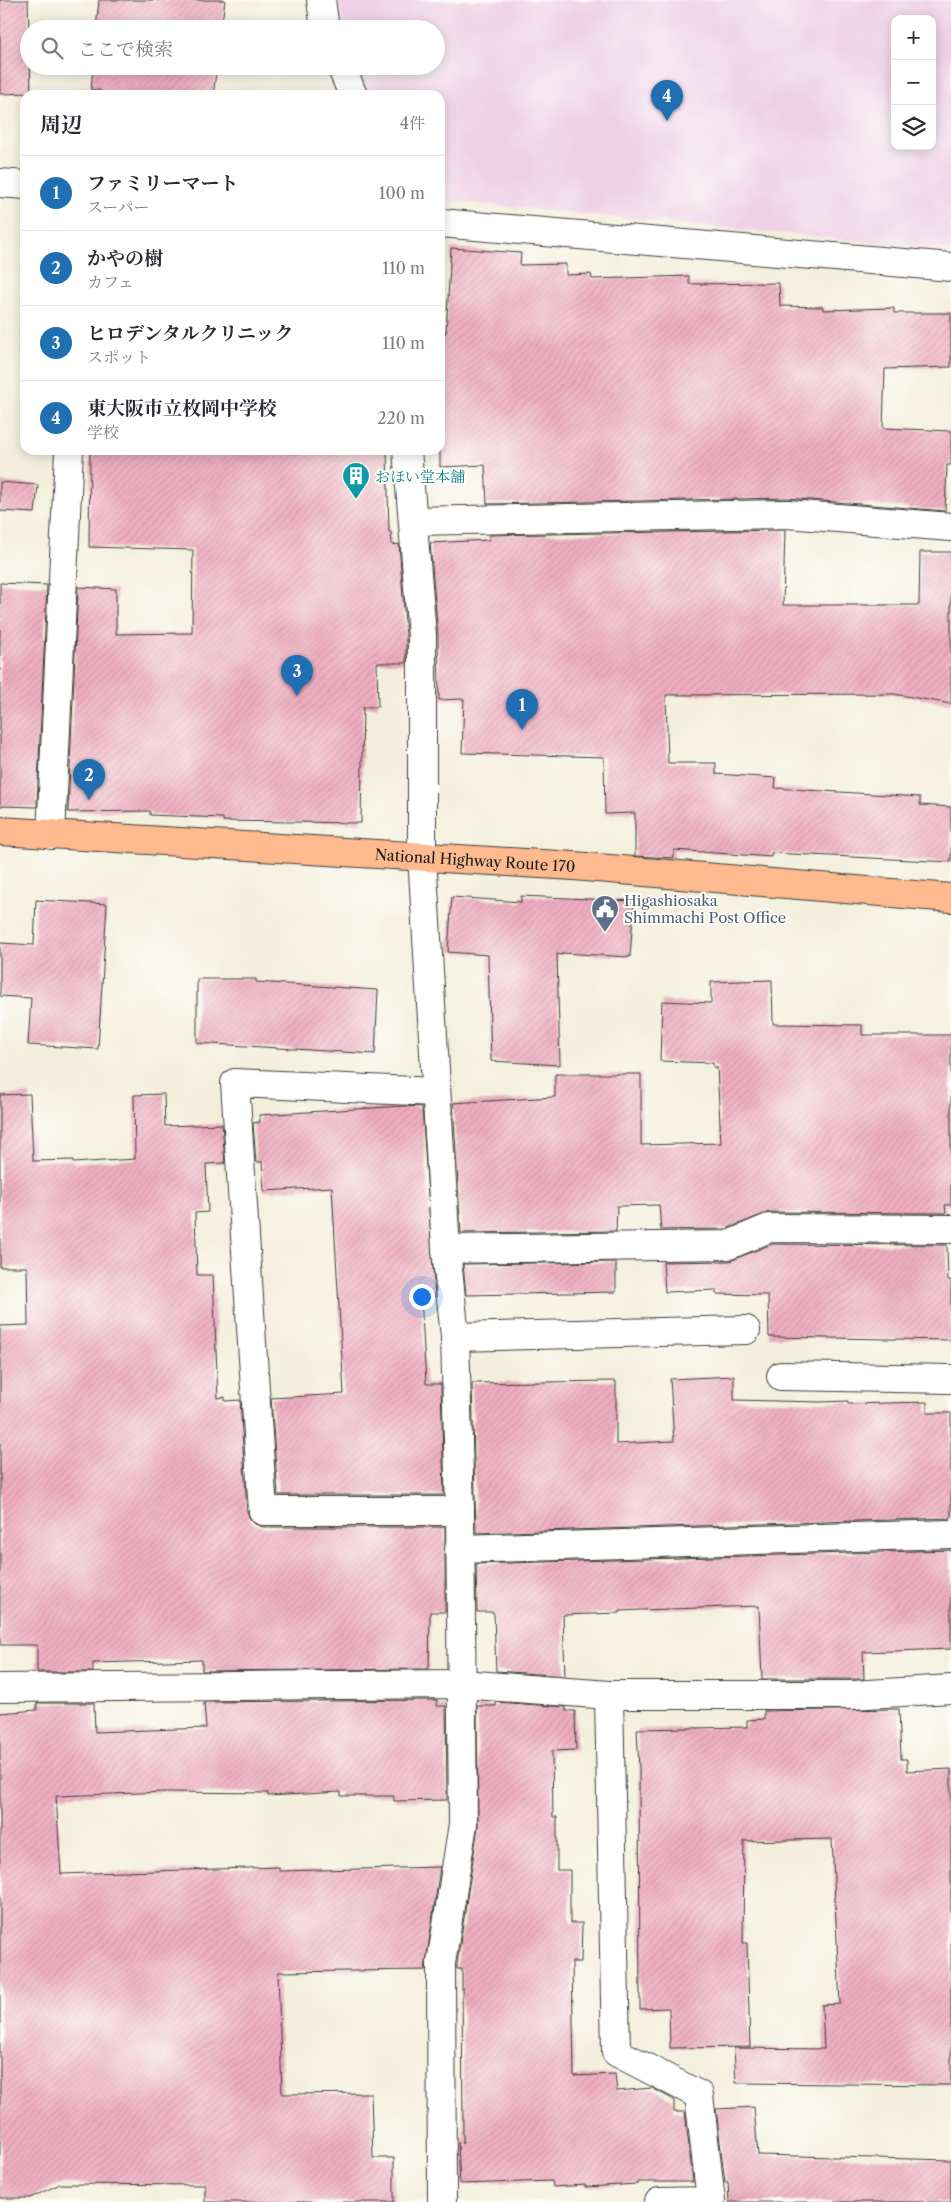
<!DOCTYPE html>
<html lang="ja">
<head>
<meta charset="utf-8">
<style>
	:root { --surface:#fff; --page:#f7f7f7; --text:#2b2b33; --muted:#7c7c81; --line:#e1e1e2; --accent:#1f6fb2 }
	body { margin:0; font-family:"Libre Caslon Text","Noto Serif JP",serif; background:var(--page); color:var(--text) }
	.controls { position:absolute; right:15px; top:15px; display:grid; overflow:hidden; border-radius:10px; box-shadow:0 2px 12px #0003 }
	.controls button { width:45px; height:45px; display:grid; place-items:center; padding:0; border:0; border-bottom:1px solid var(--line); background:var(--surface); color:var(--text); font:25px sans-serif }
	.you { position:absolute; left:421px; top:1296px; width:18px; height:18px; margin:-12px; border:4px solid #fff; border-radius:50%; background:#1a73e8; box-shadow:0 0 0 8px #1a73e833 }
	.badge { display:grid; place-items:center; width:32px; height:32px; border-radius:50%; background:var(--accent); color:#fff; font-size:16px; font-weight:700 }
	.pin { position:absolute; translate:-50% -41px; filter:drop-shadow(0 1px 2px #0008) }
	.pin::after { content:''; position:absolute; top:26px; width:18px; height:15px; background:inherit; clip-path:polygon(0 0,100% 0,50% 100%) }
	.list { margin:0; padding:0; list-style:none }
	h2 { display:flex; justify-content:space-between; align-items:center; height:65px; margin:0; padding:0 20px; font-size:21px }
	h2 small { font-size:16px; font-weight:400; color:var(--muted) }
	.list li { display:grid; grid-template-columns:32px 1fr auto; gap:15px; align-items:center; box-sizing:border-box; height:75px; padding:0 20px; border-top:1px solid var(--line) }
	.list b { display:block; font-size:19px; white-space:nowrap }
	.list p { margin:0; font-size:16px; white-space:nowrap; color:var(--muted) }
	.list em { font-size:16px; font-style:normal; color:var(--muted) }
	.icon { flex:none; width:28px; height:28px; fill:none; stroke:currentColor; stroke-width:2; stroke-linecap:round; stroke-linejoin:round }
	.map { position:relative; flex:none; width:951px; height:2202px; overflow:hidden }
	.search { position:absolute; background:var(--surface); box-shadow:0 2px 12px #0003; left:20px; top:20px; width:425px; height:55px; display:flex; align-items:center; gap:12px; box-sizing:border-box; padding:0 18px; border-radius:28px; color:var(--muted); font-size:19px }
	.panel { position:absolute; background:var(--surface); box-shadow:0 2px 12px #0003; left:20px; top:90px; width:425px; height:365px; border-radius:15px }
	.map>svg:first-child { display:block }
	.built { fill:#efd0e7; fill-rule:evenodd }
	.building { fill:url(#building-hatch) }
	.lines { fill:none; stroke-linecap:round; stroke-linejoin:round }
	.street-casing { stroke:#3c3c39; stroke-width:30 }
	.highway-casing { stroke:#3c3c39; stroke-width:30 }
	.street { stroke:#fff; stroke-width:28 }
	.highway { stroke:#fcba8e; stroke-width:28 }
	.labels { text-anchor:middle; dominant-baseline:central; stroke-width:4; stroke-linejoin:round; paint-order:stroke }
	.culture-label { font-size:15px; fill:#0d838f; stroke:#fdfcf7; text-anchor:start }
	.street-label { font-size:15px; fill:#1c1c1c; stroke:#fdfcf7 }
	.service-label { font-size:15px; fill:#4e5e75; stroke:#fdfcf7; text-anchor:start }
</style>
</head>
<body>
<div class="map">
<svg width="951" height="2202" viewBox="0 0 951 2202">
	<defs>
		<pattern id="building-hatch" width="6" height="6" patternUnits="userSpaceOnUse" patternTransform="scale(1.25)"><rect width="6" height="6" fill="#efaec1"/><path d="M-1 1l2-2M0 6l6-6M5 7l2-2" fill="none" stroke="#cc95a5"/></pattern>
	</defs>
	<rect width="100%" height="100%" fill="#fdfcf7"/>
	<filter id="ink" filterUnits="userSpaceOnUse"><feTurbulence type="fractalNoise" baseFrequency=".02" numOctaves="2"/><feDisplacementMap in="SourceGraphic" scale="10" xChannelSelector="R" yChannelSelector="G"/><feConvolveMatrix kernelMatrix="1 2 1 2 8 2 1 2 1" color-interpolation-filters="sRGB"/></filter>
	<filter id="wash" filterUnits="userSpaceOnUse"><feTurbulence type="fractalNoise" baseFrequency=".0096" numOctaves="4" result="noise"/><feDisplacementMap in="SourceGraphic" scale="20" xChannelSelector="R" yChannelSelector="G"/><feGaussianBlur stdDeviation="1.12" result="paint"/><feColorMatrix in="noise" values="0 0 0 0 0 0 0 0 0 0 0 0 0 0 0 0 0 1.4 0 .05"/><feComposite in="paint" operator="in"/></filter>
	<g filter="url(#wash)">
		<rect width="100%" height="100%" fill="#f3efdc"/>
		<path class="built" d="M336 0H951V250L440 200V95H366L356 66H436V29H343ZM895 19H932V146H895Z"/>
		<g id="blocks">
			<g class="building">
				<path d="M0 0H28L31 93 0 94Z"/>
				<path d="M99 0H225L221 29H96Z"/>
				<path d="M93 66H217L213 95H100V90H91Z"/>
				<path d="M451 248 521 253 520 265 566 264V275L591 274 592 279 689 276V284L779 283 780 306 823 307V310L894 308V313H951V367L885 369 883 428 951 431V465H947L945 511 787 498 487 504 485 465 440 467V430L442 429 440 333H446Z"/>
				<path d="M90 450H288V453L387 450 389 532H391L392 545 399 544 406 637V663H377L378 707H363L361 823 223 821V818L150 815V811L68 812 78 587 116 589V634L192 633 193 550 89 547Z"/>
				<path d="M0 482 38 485 35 513 0 511Z"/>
				<path d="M785 530 783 605H919L920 552H951V704L894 694 666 695 668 763H716V774L776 778 775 788 920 797V805L951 807V862L771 853V857L674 850V858L635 856V813L605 814 604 757 462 753 464 699 439 700 438 635 430 543 489 540V535Z"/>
				<path d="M0 583 47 585 37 807 0 806Z"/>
				<path d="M521 896 634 901 630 957 562 953V955L557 954 560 1065 491 1061 488 955 448 952 452 897 521 902Z"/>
				<path d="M36 900 107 904 98 1049 28 1045 31 998 0 996V943L34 945Z"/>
				<path d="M197 979H256V982L378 990 375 1054 197 1043Z"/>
				<path d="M772 980 773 1024 862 1025V1035H951V1205H945L946 1213 769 1212 726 1229 661 1230 659 1205 617 1206 616 1231 461 1233 453 1103 555 1097V1074H641V1145L721 1143 717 1067H713V1063L660 1061 662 1001 711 1003V982Z"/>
				<path d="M30 1094 33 1161 73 1160V1163L135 1159 134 1095 164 1094 165 1126 222 1124 225 1163 206 1164 208 1212 195 1213 197 1275H213L218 1398 225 1397V1401L240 1400 247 1512 250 1519 255 1524 263 1527H445V1612H430L429 1669 202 1671V1660L93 1663V1672H37V1645H0V1326L28 1325 27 1267H0V1095Z"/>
				<path d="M404 1106 422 1107 435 1297H421L426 1384H441L444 1495H278L271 1398 344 1394 332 1187 264 1191 262 1162H256L253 1123 260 1122 259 1115Z"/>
				<path d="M772 1244 947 1245 948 1280H951V1340L769 1337 768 1295 716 1294V1290L665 1292 663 1262 730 1261Z"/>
				<path d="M616 1262V1292L466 1295 463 1264Z"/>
				<path d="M734 1376V1400L820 1402 848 1401V1404L927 1402V1413H951V1518L476 1533 472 1383 616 1381V1444L674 1441 670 1379Z"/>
				<path d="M951 1550V1649L863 1652 864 1679H762L759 1606 641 1610 620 1611V1613L563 1615 565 1676 496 1671 494 1614 493 1612H477L476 1564Z"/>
				<path d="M437 1700V1706H446L447 1800 394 1801V1796H341V1792L268 1796V1793L166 1792 56 1796 61 1874 279 1867V1871L440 1867 425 1970 278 1972 282 2094 371 2093 373 2158H394V2202H205V2185L60 2184 30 2198H0V1713L37 1710V1703H94L95 1732 206 1728 204 1702Z"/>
				<path d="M496 1702 566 1707V1711H575L576 1750 552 1751 553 1817H557V1870H570V1923H582L581 1962H572L574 2076 615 2074 617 2091 652 2088 674 2100V2112H685L693 2182H638V2184L585 2187V2185L553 2187 552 2181 460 2184 458 2143 463 2142 462 1969H457V1964L478 1826 477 1706H496Z"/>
				<path d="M899 1709 901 1759H907V1771L951 1769V2085L736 2083 734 2048 824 2049 822 2005 840 2004 832 1839 744 1841 743 1943H747L750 2047 670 2048 669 2008 640 2009 639 1768 637 1729 747 1727V1720L764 1719V1711Z"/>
				<path d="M754 2107 758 2155 951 2160V2202H729L728 2182H725L716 2109Z"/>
			</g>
		</g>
	</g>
	<g filter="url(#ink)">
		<use href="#blocks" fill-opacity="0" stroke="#3c3c39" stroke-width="1"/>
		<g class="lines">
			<defs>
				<g id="street">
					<path d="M321 0 325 29"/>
					<path d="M341 66 353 95"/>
					<path d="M0 183 25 185"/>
					<path d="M440 223 951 267"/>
					<path d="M407 450 422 636V856L446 1249 455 1337 460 1511 463 1824 441 1963 442 2202"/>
					<path d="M413 521 787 514 951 527"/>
					<path d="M51 835 69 450"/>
					<path d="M435 1092 235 1083 263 1511H460"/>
					<path d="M446 1249 729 1245 769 1228 951 1229"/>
					<path d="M455 1337 746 1330"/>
					<path d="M781 1376 951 1379"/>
					<path d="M459 1549 951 1534"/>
					<path d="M0 1688 461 1684 609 1695H852L951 1689"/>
					<path d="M609 1695 616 2052 699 2095 711 2201 659 2202"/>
				</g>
				<g id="highway">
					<path id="s1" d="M0 831 574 866 951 898"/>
				</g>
			</defs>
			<use href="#street" class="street-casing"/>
			<use href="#highway" class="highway-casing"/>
			<use href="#street" class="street"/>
			<use href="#highway" class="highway"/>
		</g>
	</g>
	<defs>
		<symbol id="building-pin" viewBox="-11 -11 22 30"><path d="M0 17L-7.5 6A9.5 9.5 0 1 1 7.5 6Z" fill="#0f9aa8" stroke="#fdfcf7"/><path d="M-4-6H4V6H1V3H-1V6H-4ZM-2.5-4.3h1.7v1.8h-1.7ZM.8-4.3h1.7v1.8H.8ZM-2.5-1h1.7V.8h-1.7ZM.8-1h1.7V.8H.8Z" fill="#fff"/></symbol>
		<symbol id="civic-pin" viewBox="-11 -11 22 30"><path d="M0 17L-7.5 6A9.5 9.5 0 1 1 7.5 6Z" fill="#5c6f8a" stroke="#fdfcf7"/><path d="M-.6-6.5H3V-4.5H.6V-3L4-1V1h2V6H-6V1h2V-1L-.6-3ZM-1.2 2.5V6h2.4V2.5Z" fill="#fff"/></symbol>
	</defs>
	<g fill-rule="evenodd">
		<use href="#building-pin" x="340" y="460" width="32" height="43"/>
		<use href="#civic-pin" x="589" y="893" width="32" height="43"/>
	</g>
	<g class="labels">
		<g class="culture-label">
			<text x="375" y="476">おほい堂本舗</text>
		</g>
		<g class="street-label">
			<text stroke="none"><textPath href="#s1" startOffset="476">National Highway Route 170</textPath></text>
		</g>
		<g class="service-label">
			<text x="624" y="900">Higashiosaka<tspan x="624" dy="17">Shimmachi Post Office</tspan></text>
		</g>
	</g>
</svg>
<div class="controls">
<button>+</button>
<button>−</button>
<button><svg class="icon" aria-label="layers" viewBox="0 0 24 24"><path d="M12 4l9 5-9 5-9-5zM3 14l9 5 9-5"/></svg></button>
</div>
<div class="you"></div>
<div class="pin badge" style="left:522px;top:730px">1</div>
<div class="pin badge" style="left:89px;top:800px">2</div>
<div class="pin badge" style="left:297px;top:696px">3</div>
<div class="pin badge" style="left:667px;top:121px">4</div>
<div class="search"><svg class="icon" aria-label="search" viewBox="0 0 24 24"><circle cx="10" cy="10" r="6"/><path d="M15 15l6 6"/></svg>ここで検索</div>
<section class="panel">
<h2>周辺<small>4件</small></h2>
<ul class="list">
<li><span class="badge">1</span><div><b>ファミリーマート</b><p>スーパー</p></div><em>100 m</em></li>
<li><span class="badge">2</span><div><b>かやの樹</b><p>カフェ</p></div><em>110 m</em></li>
<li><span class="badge">3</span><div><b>ヒロデンタルクリニック</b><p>スポット</p></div><em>110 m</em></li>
<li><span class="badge">4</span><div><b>東大阪市立枚岡中学校</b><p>学校</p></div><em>220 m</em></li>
</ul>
</section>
</div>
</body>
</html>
